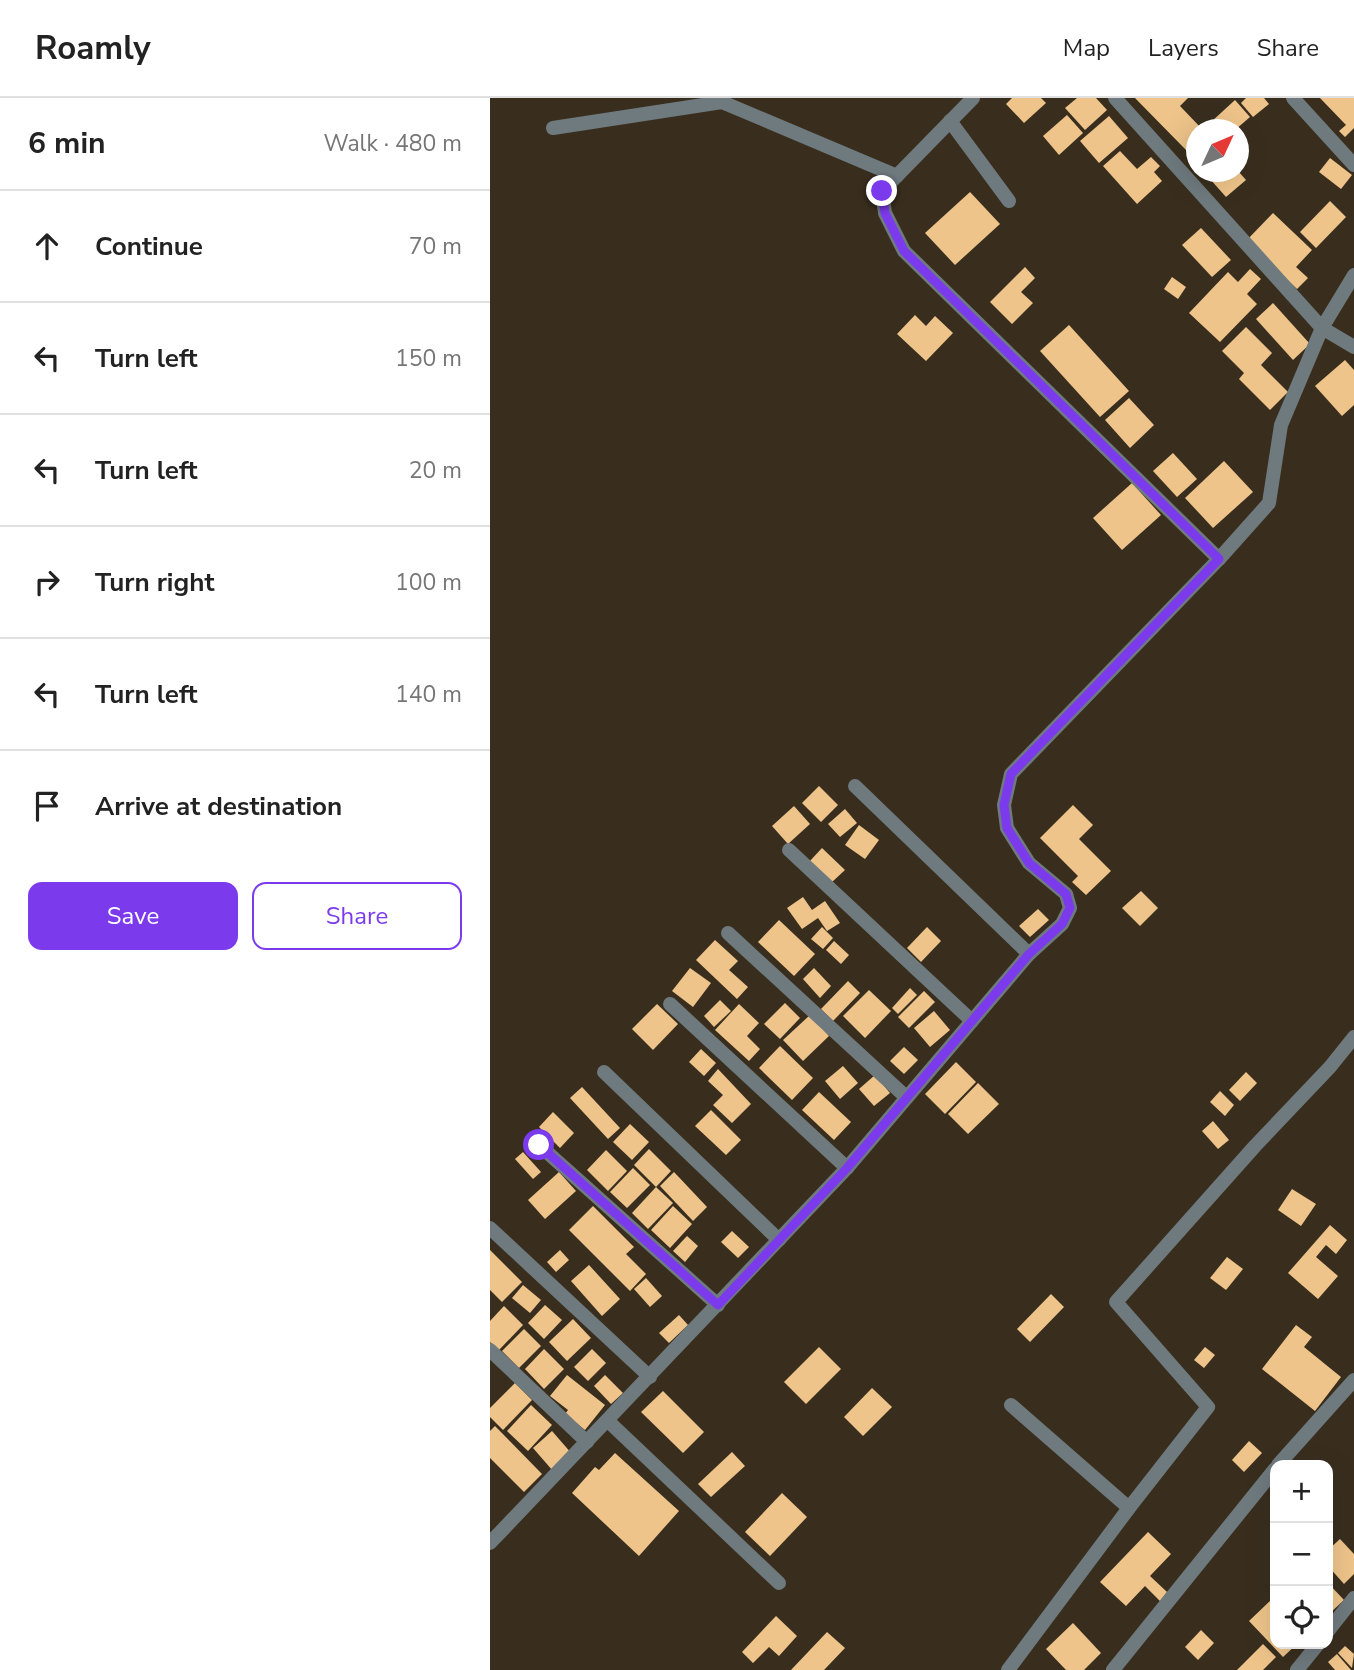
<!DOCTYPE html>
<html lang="en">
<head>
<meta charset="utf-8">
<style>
	:root { --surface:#fff; --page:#f2f2f2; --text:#222; --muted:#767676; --line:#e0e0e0; --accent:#7c3aed }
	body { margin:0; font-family:"Nunito Sans",sans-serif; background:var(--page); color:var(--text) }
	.controls { position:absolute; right:21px; bottom:21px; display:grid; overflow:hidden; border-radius:14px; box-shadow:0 7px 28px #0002 }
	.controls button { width:63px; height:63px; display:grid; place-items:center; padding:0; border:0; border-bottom:2px solid var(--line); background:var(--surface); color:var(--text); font:35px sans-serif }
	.compass { position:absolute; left:696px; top:21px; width:63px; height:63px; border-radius:50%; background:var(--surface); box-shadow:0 7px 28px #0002; rotate:46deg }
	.stop { position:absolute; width:21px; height:21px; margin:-16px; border:5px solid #7c3aed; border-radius:50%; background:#fff }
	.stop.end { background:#7c3aed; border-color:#fff; box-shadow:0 2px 7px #0008 }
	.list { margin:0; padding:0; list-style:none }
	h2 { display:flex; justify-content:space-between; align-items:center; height:91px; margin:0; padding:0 28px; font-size:30px }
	h2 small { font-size:23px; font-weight:400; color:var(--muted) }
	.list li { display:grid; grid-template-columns:46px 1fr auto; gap:21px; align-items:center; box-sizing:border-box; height:112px; padding:0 28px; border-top:2px solid var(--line) }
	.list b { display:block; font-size:26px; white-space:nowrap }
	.list em { font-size:23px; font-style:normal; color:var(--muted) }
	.actions { display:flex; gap:14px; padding:21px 28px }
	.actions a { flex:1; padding:16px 0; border:2px solid var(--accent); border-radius:14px; text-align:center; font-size:24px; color:var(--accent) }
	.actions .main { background:var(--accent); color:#fff }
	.icon { flex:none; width:38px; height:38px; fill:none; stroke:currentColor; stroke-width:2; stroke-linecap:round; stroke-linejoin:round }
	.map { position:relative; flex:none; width:864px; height:1572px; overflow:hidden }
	header { display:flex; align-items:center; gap:42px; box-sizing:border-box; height:98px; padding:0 35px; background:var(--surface); border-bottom:2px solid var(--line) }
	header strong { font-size:33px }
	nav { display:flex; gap:38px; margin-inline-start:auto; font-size:24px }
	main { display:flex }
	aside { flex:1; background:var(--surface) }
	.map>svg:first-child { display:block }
	.building { fill:#eec48a }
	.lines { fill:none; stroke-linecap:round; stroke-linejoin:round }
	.minor { stroke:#6f7a7e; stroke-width:14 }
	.route { stroke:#7c3aed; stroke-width:9 }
</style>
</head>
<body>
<header>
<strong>Roamly</strong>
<nav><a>Map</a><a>Layers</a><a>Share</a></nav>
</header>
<main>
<aside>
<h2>6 min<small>Walk · 480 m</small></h2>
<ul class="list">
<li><svg class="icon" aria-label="ahead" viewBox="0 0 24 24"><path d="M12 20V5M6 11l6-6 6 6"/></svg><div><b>Continue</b></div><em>70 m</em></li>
<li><svg class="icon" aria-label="left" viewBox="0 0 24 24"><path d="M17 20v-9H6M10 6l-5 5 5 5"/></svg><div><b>Turn left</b></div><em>150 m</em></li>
<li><svg class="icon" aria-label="left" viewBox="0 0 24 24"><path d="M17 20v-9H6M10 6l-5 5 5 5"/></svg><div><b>Turn left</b></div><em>20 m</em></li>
<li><svg class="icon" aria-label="right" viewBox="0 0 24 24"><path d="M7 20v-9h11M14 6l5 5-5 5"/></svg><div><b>Turn right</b></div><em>100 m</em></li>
<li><svg class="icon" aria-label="left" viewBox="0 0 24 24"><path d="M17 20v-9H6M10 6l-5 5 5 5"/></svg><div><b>Turn left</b></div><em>140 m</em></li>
<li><svg class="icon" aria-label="arrive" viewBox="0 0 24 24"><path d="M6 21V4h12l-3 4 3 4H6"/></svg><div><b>Arrive at destination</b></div></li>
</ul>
<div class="actions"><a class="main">Save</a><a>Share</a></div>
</aside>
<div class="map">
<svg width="864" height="1572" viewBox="0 0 864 1572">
	<rect width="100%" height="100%" fill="#392e1e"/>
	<g class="building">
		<path d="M522 0H551L556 5 534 25 516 6Z"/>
		<path d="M587 0H606L617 12 595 32 575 10Z"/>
		<path d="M645 0H698L690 8 713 32H706V42L696 52Z"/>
		<path d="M756 0H774L779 6 763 19 751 5Z"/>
		<path d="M830 0H864V30L855 39 849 33 856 27Z"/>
		<path d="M745 2 760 19 745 32H727L721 24Z"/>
		<path d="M577 17 593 35 569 57 553 38Z"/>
		<path d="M619 18 638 40 609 65 590 43Z"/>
		<path d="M630 53 647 71 661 59 670 68 664 74 672 83 647 106 613 68Z"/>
		<path d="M840 60 862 77 851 91 829 74Z"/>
		<path d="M727 74H749L756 82 736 99 720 81Z"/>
		<path d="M480 94 510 126 465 167 435 135Z"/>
		<path d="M840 103 856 119 826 150 810 134Z"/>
		<path d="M783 115 822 152 806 169 818 180 807 191 756 143Z"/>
		<path d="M711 130 741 162 722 179 692 147Z"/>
		<path d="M535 169 545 180 531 194 543 205 522 226 500 204Z"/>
		<path d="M760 171 771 181 757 196 767 206 730 244 699 215 738 174 748 184Z"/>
		<path d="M682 179 696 189 688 201 674 191Z"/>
		<path d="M783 205 820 246 803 262 766 221Z"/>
		<path d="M425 217 436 228 445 218 463 235 436 263 407 236Z"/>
		<path d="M579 227 639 293 610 319 550 253Z"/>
		<path d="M756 229 782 255 771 267 798 294 780 312 749 281 754 275 732 253Z"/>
		<path d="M855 262 864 272V307L852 318 825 288Z"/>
		<path d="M639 300 664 327 640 350 615 322Z"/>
		<path d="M683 355 707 381 687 399 663 373Z"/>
		<path d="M734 363 763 394 723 430 695 400Z"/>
		<path d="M642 385 671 417 632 452 603 420Z"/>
		<path d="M329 688 348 707 331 724 312 705Z"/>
		<path d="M583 707 603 727 589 741 621 773 596 797 582 784 588 778 550 740Z"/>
		<path d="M304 708 320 726 298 746 282 728Z"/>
		<path d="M355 711 367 725 350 739 338 726Z"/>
		<path d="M369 727 389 742 375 761 355 747Z"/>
		<path d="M332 750 355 772 341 785 319 764Z"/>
		<path d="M651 793 668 810 650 828 632 810Z"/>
		<path d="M313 799 322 812 335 803 350 825 337 833 328 820 312 831 297 810Z"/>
		<path d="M548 811 559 822 540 839 529 828Z"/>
		<path d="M289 822 325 856 304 878 268 844Z"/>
		<path d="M332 829 343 840 333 851 321 841Z"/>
		<path d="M437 829 451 843 431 864 417 850Z"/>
		<path d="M225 842 248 863 239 872 258 889 247 901 206 862Z"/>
		<path d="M344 843 359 857 351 866 336 852Z"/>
		<path d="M200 870 221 885 203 909 182 893Z"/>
		<path d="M324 870 341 888 330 900 313 881Z"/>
		<path d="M358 883 370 895 343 923 331 911Z"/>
		<path d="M420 890 427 897 408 916 402 910Z"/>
		<path d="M379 892 401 913 375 940 353 918Z"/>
		<path d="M434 893 445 904 419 930 408 919Z"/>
		<path d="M230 902 241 913 224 929 214 918Z"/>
		<path d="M295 905 310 920 290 941 274 926Z"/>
		<path d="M167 906 188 926 163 952 142 931Z"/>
		<path d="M249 906 269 925 257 938 270 951 259 963 225 932Z"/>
		<path d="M444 913 460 932 440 949 424 930Z"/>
		<path d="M320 917 339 938 313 963 293 942Z"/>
		<path d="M290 948 323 980 302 1002 269 970Z"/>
		<path d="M414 949 428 962 414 976 400 963Z"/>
		<path d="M211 951 226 965 214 978 199 964Z"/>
		<path d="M466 964 486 984 455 1016 435 996Z"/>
		<path d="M353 968 368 985 350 1001 335 983Z"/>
		<path d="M228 971 261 1006 242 1025 223 1007 233 997 218 983Z"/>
		<path d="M756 974 767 985 750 1003 739 992Z"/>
		<path d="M385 977 400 995 384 1008 369 991Z"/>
		<path d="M488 985 509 1006 478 1036 458 1016Z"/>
		<path d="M92 989 130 1030 118 1041 80 1000Z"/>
		<path d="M730 993 744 1007 735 1018 720 1004Z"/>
		<path d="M329 994 361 1024 344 1042 312 1012Z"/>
		<path d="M221 1012 251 1042 236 1057 205 1028Z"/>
		<path d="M63 1014 84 1035 70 1050 49 1029Z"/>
		<path d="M723 1023 739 1042 728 1051 712 1033Z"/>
		<path d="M140 1026 159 1044 142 1062 123 1044Z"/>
		<path d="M159 1051 181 1073 166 1089 144 1067Z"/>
		<path d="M116 1052 137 1073 118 1093 97 1072Z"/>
		<path d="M33 1054 51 1074 43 1081 25 1061Z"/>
		<path d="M143 1070 160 1087 137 1110 120 1094Z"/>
		<path d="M69 1074 86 1093 55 1121 38 1102Z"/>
		<path d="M184 1074 217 1109 203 1123 170 1088Z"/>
		<path d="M166 1089 183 1105 158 1131 142 1115Z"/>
		<path d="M802 1091 826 1106 811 1128 788 1112Z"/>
		<path d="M103 1108 144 1149 136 1156 156 1176 140 1193 79 1132Z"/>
		<path d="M183 1108 202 1126 180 1150 161 1132Z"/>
		<path d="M840 1127 857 1142 846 1156 836 1147 826 1159 848 1178 828 1201 798 1175Z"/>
		<path d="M242 1133 259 1149 248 1160 231 1144Z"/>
		<path d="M197 1138 208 1148 195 1164 183 1153Z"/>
		<path d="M0 1152 32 1184 12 1204 0 1192Z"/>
		<path d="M70 1152 79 1162 66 1174 57 1164Z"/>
		<path d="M737 1159 753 1171 736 1192 720 1180Z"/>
		<path d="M99 1167 130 1201 112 1218 81 1183Z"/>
		<path d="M156 1180 172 1198 160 1209 144 1191Z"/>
		<path d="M33 1187 51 1202 40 1215 22 1200Z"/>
		<path d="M561 1196 574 1209 540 1244 527 1231Z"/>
		<path d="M55 1207 72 1222 54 1241 38 1225Z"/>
		<path d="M14 1208 33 1227 9 1252 0 1244V1223Z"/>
		<path d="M189 1217 198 1227 179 1245 169 1235Z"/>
		<path d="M83 1221 101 1240 77 1263 59 1244Z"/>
		<path d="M806 1227 822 1239 814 1249 851 1279 825 1313 772 1271Z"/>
		<path d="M34 1231 51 1248 29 1270 12 1253Z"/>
		<path d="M329 1249 351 1271 316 1306 294 1284Z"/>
		<path d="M715 1249 725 1257 714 1270 704 1262Z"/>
		<path d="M54 1251 74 1271 54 1291 35 1271Z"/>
		<path d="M102 1251 116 1265 98 1283 84 1269Z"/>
		<path d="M77 1277 115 1307 95 1332 75 1316 78 1312 60 1298Z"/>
		<path d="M115 1277 133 1295 121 1306 104 1288Z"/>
		<path d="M25 1285 42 1302 13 1332 0 1319V1310Z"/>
		<path d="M382 1290 402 1309 373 1338 354 1319Z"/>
		<path d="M173 1293 214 1334 193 1355 151 1314Z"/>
		<path d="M41 1307 62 1327 38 1353 17 1333Z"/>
		<path d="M5 1328 52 1376 34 1394 0 1360V1333Z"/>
		<path d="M62 1333 82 1356 63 1373 43 1350Z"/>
		<path d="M759 1343 772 1355 754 1374 742 1362Z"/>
		<path d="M242 1354 255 1368 221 1399 208 1386Z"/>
		<path d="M125 1355 189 1413 149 1458 82 1395 105 1369 109 1372Z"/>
		<path d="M292 1395 317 1419 280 1458 255 1434Z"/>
		<path d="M658 1434 681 1456 660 1478 677 1494 670 1503 655 1488 636 1508 610 1484Z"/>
		<path d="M850 1441 864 1456V1476L854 1486 838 1468V1452Z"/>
		<path d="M838 1485 854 1502 838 1517Z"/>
		<path d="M785 1498V1546H807L793 1559 759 1523Z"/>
		<path d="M286 1518 307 1538 289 1558 279 1549 263 1565 252 1554Z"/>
		<path d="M583 1525 611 1555 594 1572H576L556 1551Z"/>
		<path d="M711 1532 724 1545 708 1562 695 1549Z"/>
		<path d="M337 1534 355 1550 334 1572H301Z"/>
		<path d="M773 1546 786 1559 773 1572H747Z"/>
		<path d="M855 1548 864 1556 862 1570 848 1555Z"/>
		<path d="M847 1556 861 1572H845L838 1564Z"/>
	</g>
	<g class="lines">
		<g class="minor">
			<path d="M483 0 392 93 395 115 414 153 729 461"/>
			<path d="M625 0 832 230 864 177"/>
			<path d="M803 0 864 67"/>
			<path d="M460 23 519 103"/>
			<path d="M63 30 232 4 407 78"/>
			<path d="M365 688 539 856"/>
			<path d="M299 752 482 923"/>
			<path d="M238 835 416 999"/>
			<path d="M180 906 357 1070"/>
			<path d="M114 974 289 1142"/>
			<path d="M49 1047 228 1207"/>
			<path d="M0 1130 160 1279"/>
			<path d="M0 1252 97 1344"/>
			<path d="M521 1307 639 1410"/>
			<path d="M118 1323 289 1485"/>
			<path d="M788 1367 864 1282"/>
			<path d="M0 1445 357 1070 539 856 572 826 580 810 576 796 539 765 517 730 514 707 521 676 729 461 779 405 791 327 832 230 864 249"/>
			<path d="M838 1533 864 1500"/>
			<path d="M518 1572 639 1410 718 1309 626 1204 765 1048 840 969 864 939"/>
			<path d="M623 1572 785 1371"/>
			<path d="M807 1572 828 1546"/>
		</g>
	</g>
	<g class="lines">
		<path class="route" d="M49 1047 228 1207 357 1070 539 856 572 826 580 810 576 796 539 765 517 730 514 707 521 676 729 461 414 153 395 115 392 93"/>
	</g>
</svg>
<div class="controls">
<button>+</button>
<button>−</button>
<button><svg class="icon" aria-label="locate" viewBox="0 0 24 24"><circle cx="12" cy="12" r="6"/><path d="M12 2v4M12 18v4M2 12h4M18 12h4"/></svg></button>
</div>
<svg class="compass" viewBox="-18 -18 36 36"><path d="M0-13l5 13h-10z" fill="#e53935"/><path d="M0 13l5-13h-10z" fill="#767676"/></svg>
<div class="stop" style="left:49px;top:1047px"></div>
<div class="stop end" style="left:392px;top:93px"></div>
</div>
</main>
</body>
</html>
